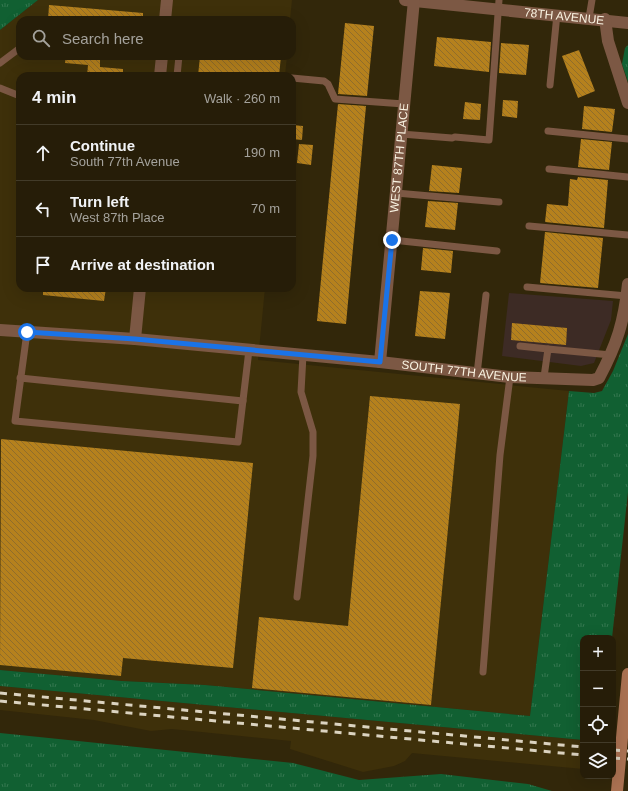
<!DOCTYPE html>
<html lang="en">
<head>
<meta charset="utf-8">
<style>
	:root { --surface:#261d08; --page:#322a16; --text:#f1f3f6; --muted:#a4a29c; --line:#423b29 }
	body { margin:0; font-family:Arial,sans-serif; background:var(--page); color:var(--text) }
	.controls { position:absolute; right:12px; bottom:12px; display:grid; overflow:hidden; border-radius:8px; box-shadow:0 4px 16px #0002 }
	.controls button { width:36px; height:36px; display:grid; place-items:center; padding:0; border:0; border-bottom:1px solid var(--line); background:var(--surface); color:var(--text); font:20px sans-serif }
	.stop { position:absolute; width:12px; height:12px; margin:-9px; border:3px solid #1a73e8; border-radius:50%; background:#fff }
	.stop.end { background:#1a73e8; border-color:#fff; box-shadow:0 1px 4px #0008 }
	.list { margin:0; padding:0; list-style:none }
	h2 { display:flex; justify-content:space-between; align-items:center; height:52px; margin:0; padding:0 16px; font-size:17px }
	h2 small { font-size:13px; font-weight:400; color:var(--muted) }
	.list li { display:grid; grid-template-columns:26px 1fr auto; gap:12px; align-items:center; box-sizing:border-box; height:56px; padding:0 16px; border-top:1px solid var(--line) }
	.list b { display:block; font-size:15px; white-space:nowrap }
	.list p { margin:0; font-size:13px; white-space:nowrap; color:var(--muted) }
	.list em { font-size:13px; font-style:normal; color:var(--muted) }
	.icon { flex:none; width:22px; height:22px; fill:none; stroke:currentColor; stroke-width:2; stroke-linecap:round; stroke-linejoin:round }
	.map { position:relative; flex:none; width:628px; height:791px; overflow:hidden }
	.search { position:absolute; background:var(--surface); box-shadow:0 4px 16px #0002; left:16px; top:16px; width:280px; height:44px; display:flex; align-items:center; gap:10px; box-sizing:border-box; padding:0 14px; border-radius:12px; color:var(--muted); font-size:15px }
	.panel { position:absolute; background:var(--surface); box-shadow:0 4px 16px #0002; left:16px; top:72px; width:280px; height:220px; border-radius:12px }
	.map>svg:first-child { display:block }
	.commercial { fill:#3d2b25 }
	.built { fill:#3e300a }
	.grass { fill:url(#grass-tufts) }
	.building { fill:url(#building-back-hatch) }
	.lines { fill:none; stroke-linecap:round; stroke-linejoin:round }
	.lane { stroke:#7c5844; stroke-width:7 }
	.street { stroke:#7c5844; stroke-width:12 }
	.secondary { stroke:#ab7252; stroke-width:12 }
	.rail { stroke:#dbd3c0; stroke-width:3; stroke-dasharray:7 7; stroke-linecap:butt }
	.route { stroke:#1a73e8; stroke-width:5 }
	.labels { text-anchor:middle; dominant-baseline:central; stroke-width:4; stroke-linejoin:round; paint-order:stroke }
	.street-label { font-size:12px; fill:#f9f2e1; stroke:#32270a }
</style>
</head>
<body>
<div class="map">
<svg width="628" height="791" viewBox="0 0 628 791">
	<defs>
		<pattern id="grass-tufts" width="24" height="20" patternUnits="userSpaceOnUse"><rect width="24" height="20" fill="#116032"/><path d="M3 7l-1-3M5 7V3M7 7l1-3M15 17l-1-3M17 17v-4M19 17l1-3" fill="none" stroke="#34774f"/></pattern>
		<pattern id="building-back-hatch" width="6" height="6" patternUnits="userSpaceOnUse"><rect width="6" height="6" fill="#b5811d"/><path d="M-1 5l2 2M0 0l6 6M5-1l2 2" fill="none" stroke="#906d2b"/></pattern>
	</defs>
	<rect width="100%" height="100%" fill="#32270a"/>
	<path class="commercial" d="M509 293 613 301 611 320 594 363 581 366 502 356Z"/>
	<g class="built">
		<path d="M38 0H292L290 20H20V56H287L285 76H20V288H265L258 360 569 391 530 716 205 685 122 681 0 670V30Z"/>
		<path d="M0 686 583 740V769L412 753 405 761 394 766 363 772 290 749 291 741 172 729 151 731 94 720 0 710Z"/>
	</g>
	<g class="grass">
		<path d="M0 0H38L0 30Z"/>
		<path d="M628 45V82L622 64 625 48Z"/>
		<path d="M628 334V492L612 638H583V740L0 686V670L122 681 205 685 530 716 569 391 594 393 602 391 613 371Z"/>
		<path d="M0 733 293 763 359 780 441 774 528 784 552 791H0Z"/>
	</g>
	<g class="building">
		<path d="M49 5 143 13V20H48Z"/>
		<path d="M345 23 374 26 367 96 338 94Z"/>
		<path d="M437 37 491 42 489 72 434 66Z"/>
		<path d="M501 43 529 45 526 75 499 73Z"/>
		<path d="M579 50 595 91 578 98 562 56Z"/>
		<path d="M66 56H100V67L123 69V76H87L88 65 65 63Z"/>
		<path d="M200 56H281L279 76H198Z"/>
		<path d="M503 100 518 101 517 118 502 116Z"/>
		<path d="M465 102 481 104 480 120 463 119Z"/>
		<path d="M338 104 366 106 346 324 317 321Z"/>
		<path d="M584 106 615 109 612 132 582 129Z"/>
		<path d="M292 125 303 126 302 140 292 139Z"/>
		<path d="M581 139 612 142 609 170 578 167Z"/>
		<path d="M299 144 313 145 311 165 297 163Z"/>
		<path d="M432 165 462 168 459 193 429 191Z"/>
		<path d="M578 177 608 180 604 228 545 222 547 204 568 206 570 179 577 180Z"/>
		<path d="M428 201 458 203 455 230 425 227Z"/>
		<path d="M545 232 603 238 598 288 540 283Z"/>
		<path d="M423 248 453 251 451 273 421 270Z"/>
		<path d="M43 288H106L104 301 43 295Z"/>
		<path d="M420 291 450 293 445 339 415 336Z"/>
		<path d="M512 323 567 328 566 345 511 340Z"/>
		<path d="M370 396 460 404 431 705 252 688 259 617 348 626Z"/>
		<path d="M1 439 253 463 233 668 123 658 121 676 0 665Z"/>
	</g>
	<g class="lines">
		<g class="lane">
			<path d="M589 18 592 0"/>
			<path d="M0 63 20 48"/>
			<path d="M177 76 179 56"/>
			<path d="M292 78 324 81 328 84 335 99 404 104"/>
			<path d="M550 85 557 14"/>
			<path d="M0 88 20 96"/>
			<path d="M548 131 628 139"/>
			<path d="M401 134 452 138"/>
			<path d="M455 137 489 140 499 0"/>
			<path d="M549 169 628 177"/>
			<path d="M396 193 499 202"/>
			<path d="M529 226 628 235"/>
			<path d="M392 240 497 251"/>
			<path d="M527 287 627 296"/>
			<path d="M27 332 15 421 238 442 249 350"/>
			<path d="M520 346 548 349"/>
			<path d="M477 374 486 295"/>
			<path d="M544 377 548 349 611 355"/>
			<path d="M20 378 243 401"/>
			<path d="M297 597 313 456V432L301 392 303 355"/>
			<path d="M483 672 500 455 510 377"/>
		</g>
		<g class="street">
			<path id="s1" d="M405 0 628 23"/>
			<path d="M605 19 608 41 628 103"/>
			<path d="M165 20 167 0"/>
			<path d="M160 76 162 56"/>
			<path id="s2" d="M0 330 135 339 380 362 510 377 593 380 599 378C617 344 624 322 628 284"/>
			<path d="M135 339 140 288"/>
			<path id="s3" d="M380 362 414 0"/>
		</g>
		<path class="secondary" d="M617 791 628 674"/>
		<g class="rail">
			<path d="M0 693 583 747"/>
			<path d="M0 701 583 755"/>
			<path d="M613 750 628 751"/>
			<path d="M613 758 628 759"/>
		</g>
	</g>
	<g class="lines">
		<path class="route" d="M27 332 135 339 380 362 392 240"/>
	</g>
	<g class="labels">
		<g class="street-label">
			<text stroke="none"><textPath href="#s1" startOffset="160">78TH AVENUE</textPath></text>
			<text stroke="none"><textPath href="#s3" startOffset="205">WEST 87TH PLACE</textPath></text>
			<text stroke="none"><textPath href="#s2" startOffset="466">SOUTH 77TH AVENUE</textPath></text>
		</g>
	</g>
</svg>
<div class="controls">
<button>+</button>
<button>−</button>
<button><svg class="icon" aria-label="locate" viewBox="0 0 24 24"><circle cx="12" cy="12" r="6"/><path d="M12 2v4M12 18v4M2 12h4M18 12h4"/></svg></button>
<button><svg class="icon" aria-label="layers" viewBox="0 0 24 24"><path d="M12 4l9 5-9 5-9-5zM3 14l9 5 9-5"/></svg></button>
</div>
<div class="stop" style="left:27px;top:332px"></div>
<div class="stop end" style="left:392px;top:240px"></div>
<div class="search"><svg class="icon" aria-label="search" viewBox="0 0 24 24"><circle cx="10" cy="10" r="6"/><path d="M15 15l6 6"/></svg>Search here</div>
<section class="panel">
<h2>4 min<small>Walk · 260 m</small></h2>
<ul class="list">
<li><svg class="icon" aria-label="ahead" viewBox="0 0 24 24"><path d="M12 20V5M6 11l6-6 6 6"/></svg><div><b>Continue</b><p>South 77th Avenue</p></div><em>190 m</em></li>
<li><svg class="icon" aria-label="left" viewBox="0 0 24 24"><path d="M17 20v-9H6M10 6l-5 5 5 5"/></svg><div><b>Turn left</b><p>West 87th Place</p></div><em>70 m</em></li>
<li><svg class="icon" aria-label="arrive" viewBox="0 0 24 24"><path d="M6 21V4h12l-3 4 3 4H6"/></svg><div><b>Arrive at destination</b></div></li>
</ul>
</section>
</div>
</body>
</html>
